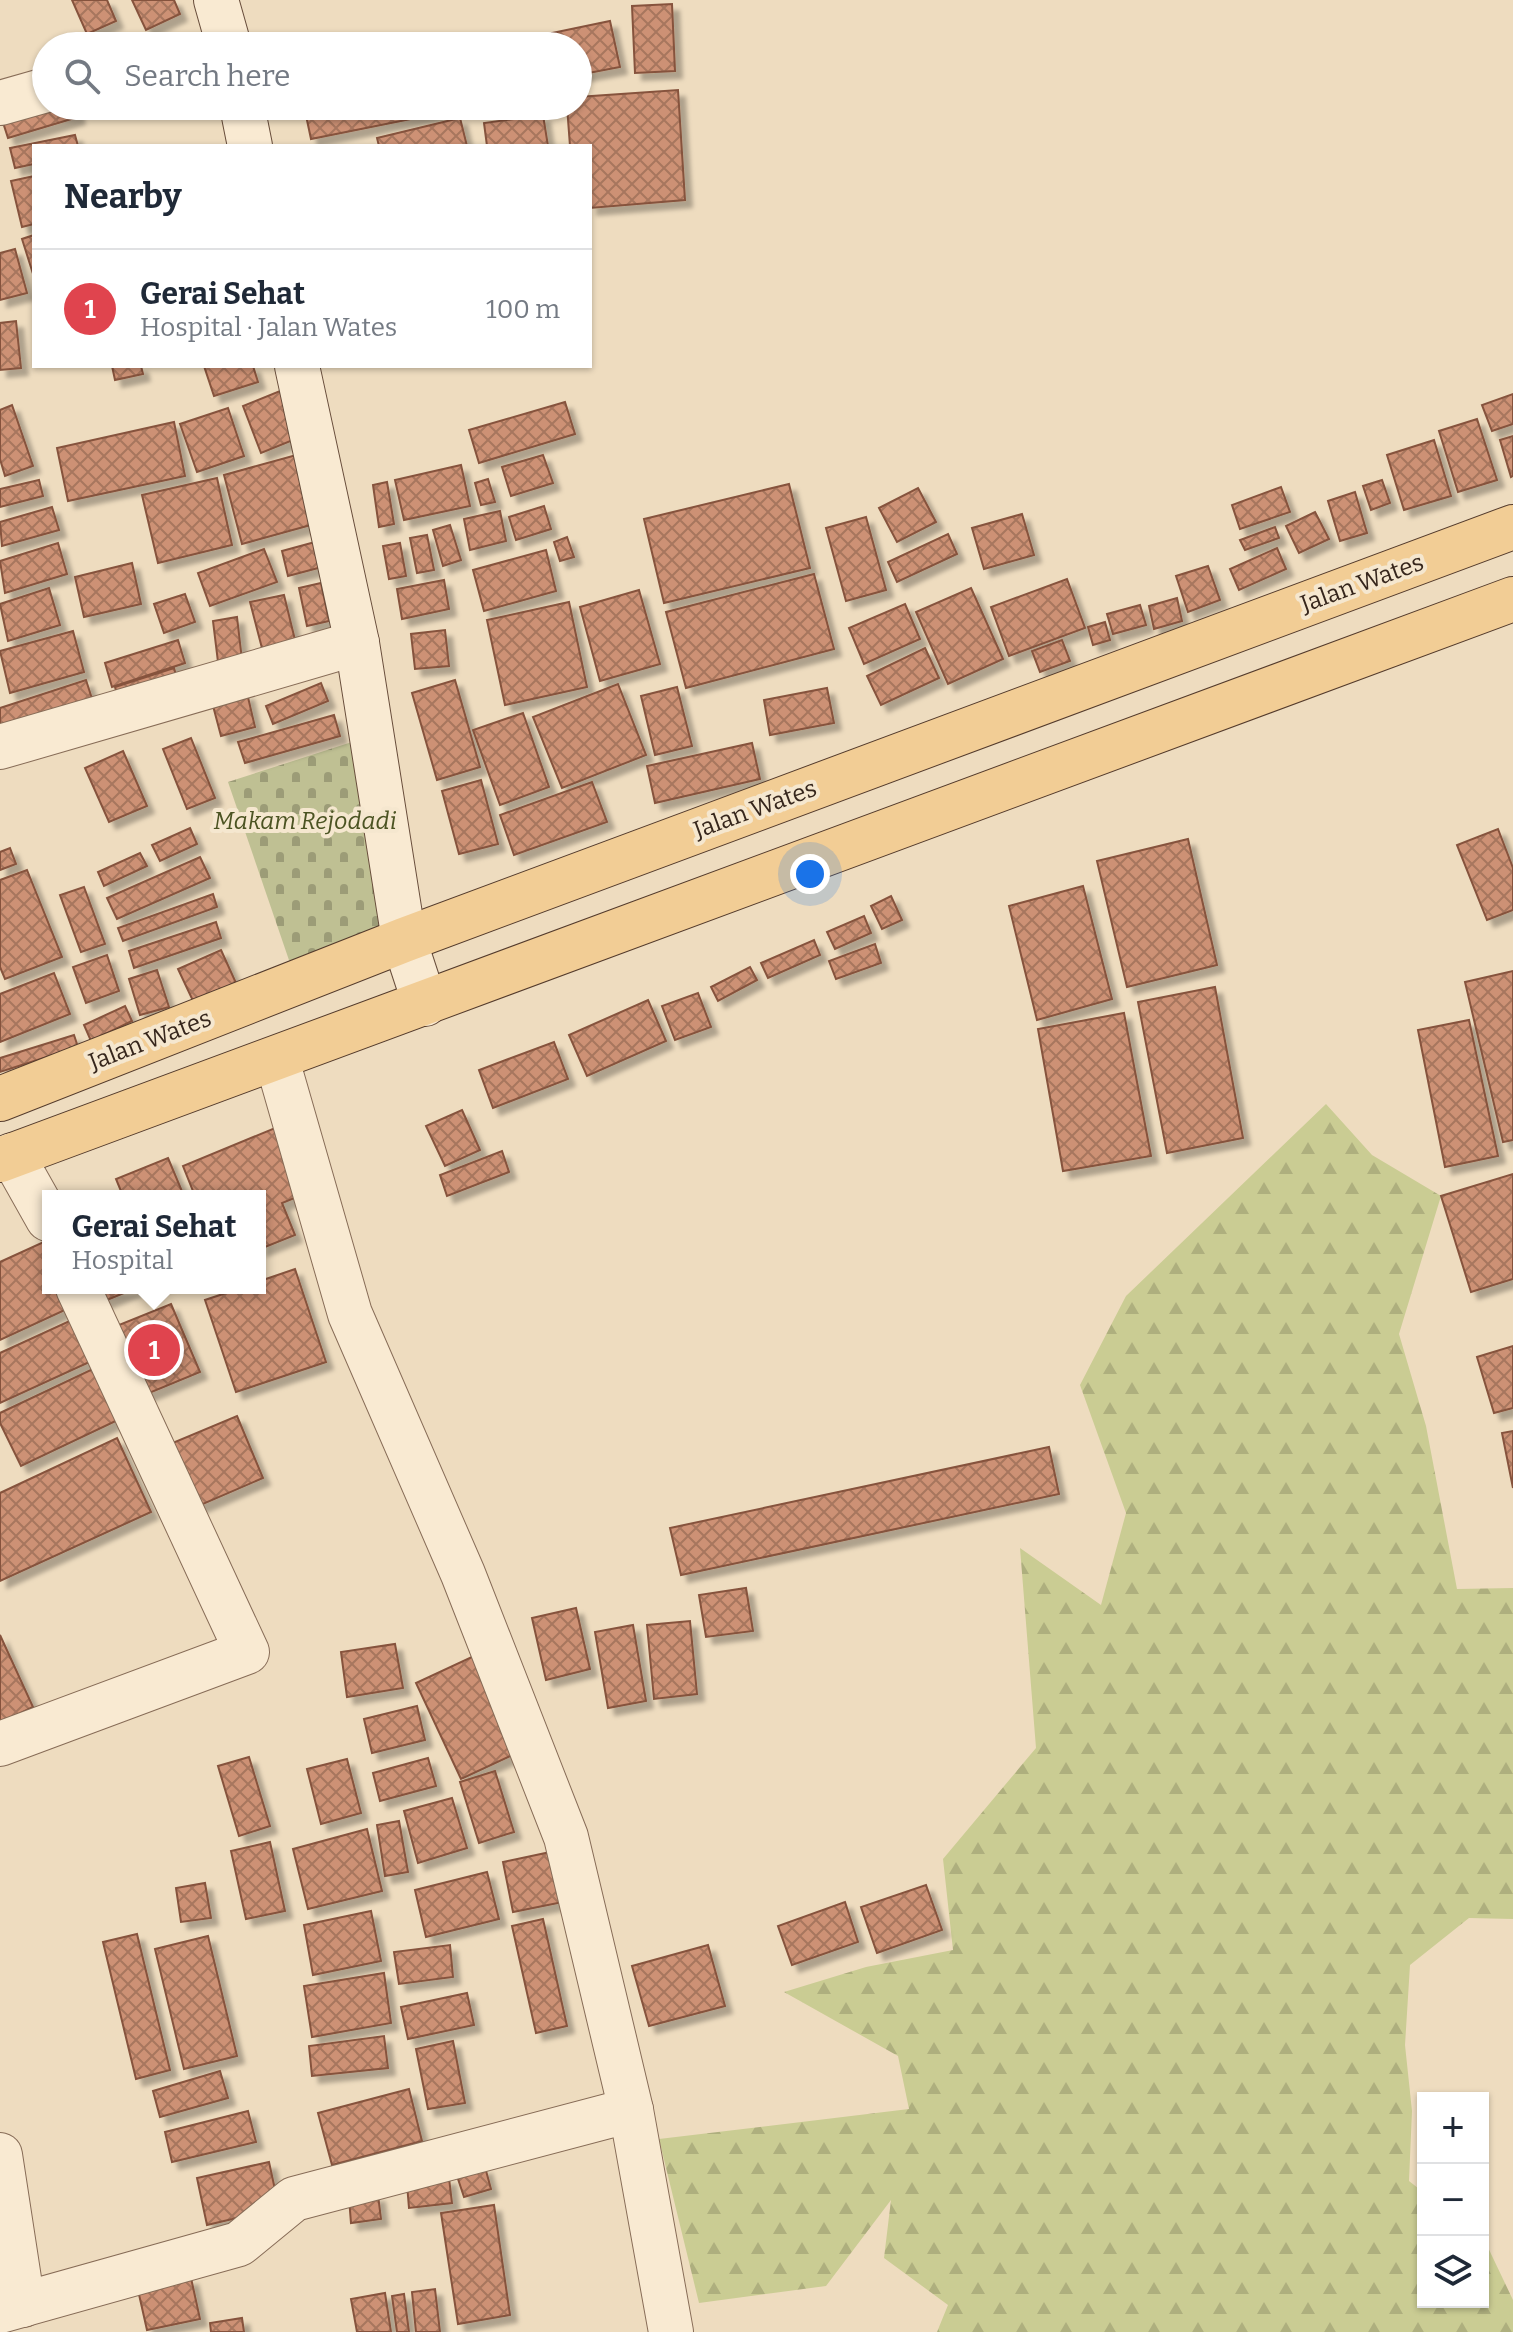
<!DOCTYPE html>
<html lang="en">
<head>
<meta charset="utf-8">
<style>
	:root { --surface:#fff; --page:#f6f6f7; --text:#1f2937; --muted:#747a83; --line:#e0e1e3; --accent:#962732 }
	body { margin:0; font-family:Bitter,serif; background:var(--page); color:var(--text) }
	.controls { position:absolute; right:24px; bottom:24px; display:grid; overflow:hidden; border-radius:0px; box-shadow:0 2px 6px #0004 }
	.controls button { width:72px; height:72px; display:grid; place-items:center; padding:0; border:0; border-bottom:2px solid var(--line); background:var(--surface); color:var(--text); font:40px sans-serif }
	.you { position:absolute; left:810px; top:874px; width:28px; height:28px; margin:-20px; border:6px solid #fff; border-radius:50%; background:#1a73e8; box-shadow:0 0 0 12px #1a73e833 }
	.badge { display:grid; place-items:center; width:52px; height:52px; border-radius:50%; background:var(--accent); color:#fff; font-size:26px; font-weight:700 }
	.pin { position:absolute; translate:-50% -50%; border:4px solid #fff; box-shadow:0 2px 8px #0006 }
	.popup { position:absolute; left:42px; top:1190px; width:224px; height:104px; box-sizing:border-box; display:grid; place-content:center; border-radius:0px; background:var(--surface); filter:drop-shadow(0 2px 6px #0005); font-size:26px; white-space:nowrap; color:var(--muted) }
	.popup b { font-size:30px; color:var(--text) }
	.popup::after { content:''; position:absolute; left:50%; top:100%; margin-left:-16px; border:16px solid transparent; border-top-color:var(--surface) }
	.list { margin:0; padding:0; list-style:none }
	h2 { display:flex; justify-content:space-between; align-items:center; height:104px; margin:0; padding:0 32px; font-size:34px }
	h2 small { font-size:26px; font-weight:400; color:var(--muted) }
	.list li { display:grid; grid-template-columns:52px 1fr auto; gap:24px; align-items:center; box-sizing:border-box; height:120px; padding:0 32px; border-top:2px solid var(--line) }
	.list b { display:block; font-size:30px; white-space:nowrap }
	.list p { margin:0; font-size:26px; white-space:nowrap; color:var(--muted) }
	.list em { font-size:26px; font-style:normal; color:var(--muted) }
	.icon { flex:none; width:44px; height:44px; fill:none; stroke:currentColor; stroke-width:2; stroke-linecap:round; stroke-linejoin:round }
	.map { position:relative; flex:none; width:1513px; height:2332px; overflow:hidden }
	.search { position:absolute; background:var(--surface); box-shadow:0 2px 6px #0004; left:32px; top:32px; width:560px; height:88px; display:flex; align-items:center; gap:20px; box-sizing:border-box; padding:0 28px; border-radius:44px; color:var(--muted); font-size:30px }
	.panel { position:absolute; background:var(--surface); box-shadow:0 2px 6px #0004; left:32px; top:144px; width:560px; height:224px; border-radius:0px }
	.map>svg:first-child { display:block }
	.forest { fill:url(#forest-firs) }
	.cemetery { fill:url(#cemetery-stones) }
	.building { fill:url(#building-cross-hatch); stroke:#86533d; stroke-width:2; filter:url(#shadow) }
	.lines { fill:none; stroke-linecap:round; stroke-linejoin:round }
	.street-casing { stroke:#876c57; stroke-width:46 }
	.secondary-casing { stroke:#684d3b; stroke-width:46 }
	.primary-casing { stroke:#543b2c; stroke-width:46 }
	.street { stroke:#f9ead2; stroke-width:44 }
	.secondary { stroke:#f9ead2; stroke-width:44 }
	.primary { stroke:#f2cd95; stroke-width:44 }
	.labels { text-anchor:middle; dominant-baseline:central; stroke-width:8; stroke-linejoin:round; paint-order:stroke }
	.street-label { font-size:24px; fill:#36261c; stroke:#f5e7cf }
	.park-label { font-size:24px; font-style:italic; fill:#4b5322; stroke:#f5e7cf }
</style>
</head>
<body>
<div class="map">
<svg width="1513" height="2332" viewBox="0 0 1513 2332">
	<defs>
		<pattern id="forest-firs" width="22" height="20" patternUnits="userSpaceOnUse" patternTransform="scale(2)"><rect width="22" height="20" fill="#cacc93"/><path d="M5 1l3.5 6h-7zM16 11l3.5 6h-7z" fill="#aeaf7e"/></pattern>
		<pattern id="cemetery-stones" width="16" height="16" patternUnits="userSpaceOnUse" patternTransform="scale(2)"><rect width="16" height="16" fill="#bfc093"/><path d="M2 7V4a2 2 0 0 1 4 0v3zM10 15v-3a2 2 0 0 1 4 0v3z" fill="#9c9c77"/></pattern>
		<pattern id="building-cross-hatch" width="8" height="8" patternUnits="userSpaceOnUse" patternTransform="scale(2)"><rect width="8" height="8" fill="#cd9174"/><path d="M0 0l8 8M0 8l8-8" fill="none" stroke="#a7765e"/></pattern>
		<filter id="shadow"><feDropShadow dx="7" dy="7" stdDeviation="2" flood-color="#0004"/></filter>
	</defs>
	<rect width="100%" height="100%" fill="#eedcbf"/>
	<path class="forest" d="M1326 1104 1372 1155 1441 1196 1399 1334 1426 1426 1457 1589 1513 1588V1919L1469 1918 1410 1965 1405 2045 1412 2111 1409 2181 1423 2192V2302H1483V2237L1513 2300V2332H937L948 2305 884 2258 891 2200 826 2286 699 2303 659 2139 909 2109 898 2056 784 1992 866 1967 953 1950 943 1859 1036 1748 1020 1548 1101 1605 1126 1513 1080 1385 1126 1296Z"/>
	<path class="cemetery" d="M355 741 383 929 291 966 228 782Z"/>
	<g class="building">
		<path d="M72 0H107L116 21 87 34Z"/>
		<path d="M132 0H174L180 14 146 30Z"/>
		<path d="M672 4 675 71 635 73 632 6Z"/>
		<path d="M610 21 620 67 578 75V46H555L552 33Z"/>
		<path d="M534 36 536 46H479Z"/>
		<path d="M678 90 685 200 590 208V146H570L567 106H578V97Z"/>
		<path d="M46 106H75L78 117 8 138 0 113Z"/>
		<path d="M304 106H445L446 112 311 139Z"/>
		<path d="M543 115 548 146H487L484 123Z"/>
		<path d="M460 118 467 146H379L377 138Z"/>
		<path d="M75 135 78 146H34V164L15 168 10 148Z"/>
		<path d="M34 176V224L22 227 11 181Z"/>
		<path d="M34 235V277L22 239Z"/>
		<path d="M15 249 27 293 0 300V253Z"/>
		<path d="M16 321 21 368 0 370V323Z"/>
		<path d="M112 366H141L143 374 115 380Z"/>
		<path d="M204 366H253L258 382 214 396Z"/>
		<path d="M280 391 298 438 261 453 243 406Z"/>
		<path d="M1513 394V424L1492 431 1482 405Z"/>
		<path d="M565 402 575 434 479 463 469 430Z"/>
		<path d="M12 405 33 466 5 476 0 459V410Z"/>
		<path d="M228 408 244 456 197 472 180 424Z"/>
		<path d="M1477 419 1497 480 1458 492 1439 431Z"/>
		<path d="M174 422 185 476 68 501 57 448Z"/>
		<path d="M1513 436V476L1511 477 1500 440Z"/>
		<path d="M1434 440 1451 496 1404 510 1387 455Z"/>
		<path d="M300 454 318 523 242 544 224 475Z"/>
		<path d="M543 455 553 483 511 496 502 467Z"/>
		<path d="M461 465 470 506 404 520 395 480Z"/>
		<path d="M217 478 232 545 158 563 142 495Z"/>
		<path d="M488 479 495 502 481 505 475 483Z"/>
		<path d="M39 480 43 496 0 507V489Z"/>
		<path d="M1382 480 1390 503 1371 510 1363 486Z"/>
		<path d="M387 482 394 524 379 527 373 485Z"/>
		<path d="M789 484 810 568 664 603 644 519Z"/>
		<path d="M1281 487 1290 512 1240 529 1232 505Z"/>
		<path d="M918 488 936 522 897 542 879 508Z"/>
		<path d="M1355 492 1367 533 1340 541 1328 501Z"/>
		<path d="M544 506 551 529 516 540 509 517Z"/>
		<path d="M52 507 59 530 2 546 0 522Z"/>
		<path d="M500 511 506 541 470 550 464 519Z"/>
		<path d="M1315 512 1329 539 1299 553 1286 526Z"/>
		<path d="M1022 514 1034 555 984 569 972 528Z"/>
		<path d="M866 517 886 590 846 601 826 528Z"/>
		<path d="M450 525 461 560 443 566 433 530Z"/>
		<path d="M1275 527 1279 538 1245 550 1240 540Z"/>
		<path d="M948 534 957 554 897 582 888 562Z"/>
		<path d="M427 535 434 570 417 573 410 538Z"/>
		<path d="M567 537 574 557 560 561 554 542Z"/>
		<path d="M315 542 322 567 288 576 282 551Z"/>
		<path d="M58 543 67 574 5 593 0 561Z"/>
		<path d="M400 543 406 576 389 579 383 546Z"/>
		<path d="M1277 548 1286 569 1239 590 1230 569Z"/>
		<path d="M264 549 277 582 210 606 198 573Z"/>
		<path d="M546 550 556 591 484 611 473 570Z"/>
		<path d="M132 563 141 604 84 617 75 577Z"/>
		<path d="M1208 566 1220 600 1188 612 1176 576Z"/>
		<path d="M814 574 834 649 686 688 666 612Z"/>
		<path d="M1067 579 1085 628 1009 656 991 607Z"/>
		<path d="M444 580 449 609 402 619 397 589Z"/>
		<path d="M321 583 329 621 307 626 299 588Z"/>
		<path d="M49 588 60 625 8 641 0 604Z"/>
		<path d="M971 588 1003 659 948 684 916 612Z"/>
		<path d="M639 590 660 664 600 681 580 607Z"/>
		<path d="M185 594 195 622 164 633 154 604Z"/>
		<path d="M284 595 296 644 263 652 250 602Z"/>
		<path d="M1177 598 1182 621 1154 629 1149 606Z"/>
		<path d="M569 602 587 687 505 705 487 620Z"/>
		<path d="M905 604 920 639 864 664 849 628Z"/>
		<path d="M1140 605 1146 625 1113 634 1107 614Z"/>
		<path d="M237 617 242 660 218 662 213 621Z"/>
		<path d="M1105 622 1110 640 1093 645 1088 627Z"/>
		<path d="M445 630 449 666 415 669 411 634Z"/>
		<path d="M73 631 84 672 10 693 0 651Z"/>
		<path d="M178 640 185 663 112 687 105 663Z"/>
		<path d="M1062 640 1070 661 1040 672 1032 651Z"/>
		<path d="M925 648 939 678 881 705 867 676Z"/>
		<path d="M174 668 178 682 119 701 115 687Z"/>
		<path d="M86 680 95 708 0 739V708Z"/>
		<path d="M455 680 480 767 437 780 412 693Z"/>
		<path d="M321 683 328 701 273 724 266 706Z"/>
		<path d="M618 684 646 755 562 788 533 717Z"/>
		<path d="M677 687 692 746 655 755 641 696Z"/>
		<path d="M827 688 834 723 770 735 764 700Z"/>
		<path d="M247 693 255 727 221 736 212 702Z"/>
		<path d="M523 713 549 787 500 805 473 730Z"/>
		<path d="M334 715 340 736 245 763 238 742Z"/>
		<path d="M191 738 215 798 187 809 163 749Z"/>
		<path d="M752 743 760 779 655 803 647 766Z"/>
		<path d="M123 751 147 806 109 822 85 768Z"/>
		<path d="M481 780 498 844 459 854 442 791Z"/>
		<path d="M592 782 607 822 514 855 500 815Z"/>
		<path d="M190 828 197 844 160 861 152 845Z"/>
		<path d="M1498 829 1513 868V910L1487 920 1457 845Z"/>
		<path d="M1188 839 1217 965 1127 987 1097 861Z"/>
		<path d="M10 848 16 864 0 870V852Z"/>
		<path d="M140 853 147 866 104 886 98 872Z"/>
		<path d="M200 857 210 878 117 919 107 898Z"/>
		<path d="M27 870 62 957 5 979 0 967V880Z"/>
		<path d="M1083 886 1112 999 1037 1020 1009 906Z"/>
		<path d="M84 887 105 944 81 952 60 895Z"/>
		<path d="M213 894 217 907 123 941 118 928Z"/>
		<path d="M891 896 902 920 882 929 871 906Z"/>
		<path d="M864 916 871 933 835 949 827 932Z"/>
		<path d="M216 922 221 938 134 968 129 951Z"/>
		<path d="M814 940 820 955 768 978 761 963Z"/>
		<path d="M875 944 881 963 836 979 829 961Z"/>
		<path d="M221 950 236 983 194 1003 178 969Z"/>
		<path d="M107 955 119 991 86 1003 73 967Z"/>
		<path d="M750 967 757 980 718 1001 711 987Z"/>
		<path d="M157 970 169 1007 140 1015 129 979Z"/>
		<path d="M1513 971V1140L1503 1142 1465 982Z"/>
		<path d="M54 973 70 1014 0 1042V994Z"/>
		<path d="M1215 987 1243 1138 1167 1153 1138 1002Z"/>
		<path d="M698 993 711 1027 675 1040 662 1006Z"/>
		<path d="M648 1000 666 1041 587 1076 569 1035Z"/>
		<path d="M125 1006 132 1021 91 1041 84 1025Z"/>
		<path d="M1124 1013 1151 1156 1063 1171 1038 1029Z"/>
		<path d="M1469 1020 1498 1156 1445 1167 1418 1030Z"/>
		<path d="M74 1035 78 1047 0 1072V1058Z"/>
		<path d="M554 1042 568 1079 493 1108 479 1070Z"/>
		<path d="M462 1110 480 1150 445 1166 426 1126Z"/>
		<path d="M280 1126 307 1193 282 1203 295 1235 260 1249V1196H195L183 1166Z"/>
		<path d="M502 1151 509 1172 447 1196 440 1175Z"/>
		<path d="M168 1158 184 1196H123L116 1179Z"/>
		<path d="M1513 1174V1279L1471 1292 1441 1196Z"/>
		<path d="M48 1240V1288H73L80 1303 0 1340V1262Z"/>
		<path d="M295 1269 326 1362 236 1392 205 1300 241 1288H260V1281Z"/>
		<path d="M88 1288H136L95 1305Z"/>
		<path d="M171 1304 200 1372 137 1398 109 1329Z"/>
		<path d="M76 1318 96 1359 0 1403V1353Z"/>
		<path d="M1513 1346V1408L1494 1413 1477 1357Z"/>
		<path d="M97 1367 122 1418 21 1466 0 1423V1413Z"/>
		<path d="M237 1416 263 1478 189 1510 163 1447Z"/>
		<path d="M1513 1431V1488L1502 1433Z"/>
		<path d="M117 1438 151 1512 0 1581V1493Z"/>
		<path d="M1049 1447 1059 1494 681 1575 670 1528Z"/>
		<path d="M746 1588 753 1631 706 1637 699 1595Z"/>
		<path d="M576 1608 590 1669 546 1680 532 1618Z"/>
		<path d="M690 1621 697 1694 654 1699 647 1625Z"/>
		<path d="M633 1625 646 1701 608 1708 595 1632Z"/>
		<path d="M0 1635 33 1707 0 1723Z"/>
		<path d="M395 1644 403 1688 347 1697 341 1652Z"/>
		<path d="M476 1655 521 1751 461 1779 416 1683Z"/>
		<path d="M417 1706 425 1740 372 1753 364 1719Z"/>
		<path d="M249 1757 270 1826 239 1836 218 1766Z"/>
		<path d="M428 1758 436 1786 380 1801 373 1773Z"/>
		<path d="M347 1759 361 1813 321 1824 307 1769Z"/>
		<path d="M495 1771 514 1832 479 1843 460 1782Z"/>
		<path d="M452 1798 467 1848 418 1863 404 1811Z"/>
		<path d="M399 1821 408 1872 385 1876 377 1825Z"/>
		<path d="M367 1829 382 1891 308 1909 293 1849Z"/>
		<path d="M270 1842 285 1911 246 1919 231 1851Z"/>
		<path d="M555 1851 563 1902 513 1912 503 1862Z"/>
		<path d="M487 1872 499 1919 426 1937 415 1890Z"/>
		<path d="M205 1883 211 1918 181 1922 176 1888Z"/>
		<path d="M926 1885 942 1930 877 1953 861 1907Z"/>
		<path d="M845 1902 858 1942 792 1965 778 1926Z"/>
		<path d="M371 1911 381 1961 313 1975 304 1925Z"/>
		<path d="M543 1919 567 2026 536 2033 512 1926Z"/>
		<path d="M137 1934 170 2070 136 2079 103 1942Z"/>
		<path d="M208 1936 237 2056 184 2069 155 1949Z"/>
		<path d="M450 1945 453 1977 399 1984 394 1952Z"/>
		<path d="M708 1945 725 2006 649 2026 632 1966Z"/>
		<path d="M384 1973 391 2023 312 2037 304 1986Z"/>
		<path d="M467 1993 474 2025 408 2039 401 2007Z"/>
		<path d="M384 2036 388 2068 312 2076 309 2046Z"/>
		<path d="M453 2041 465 2103 428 2109 416 2049Z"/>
		<path d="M220 2071 228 2098 160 2117 153 2091Z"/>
		<path d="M409 2089 422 2141 332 2165 318 2113Z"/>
		<path d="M248 2111 256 2142 172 2162 165 2132Z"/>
		<path d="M269 2162 279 2208 207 2225 197 2178Z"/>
		<path d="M485 2167 491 2189 464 2197 457 2176Z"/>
		<path d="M449 2178 452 2203 409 2208 407 2184Z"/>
		<path d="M378 2195 381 2219 351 2223 349 2198Z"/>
		<path d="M494 2205 510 2315 458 2324 441 2213Z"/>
		<path d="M191 2278 200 2319 147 2330 138 2290Z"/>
		<path d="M435 2289 440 2332H416L412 2292Z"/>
		<path d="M385 2293 391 2332H357L351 2299Z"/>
		<path d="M404 2294 409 2332H397L392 2296Z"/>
		<path d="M242 2318 244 2332H211L210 2323Z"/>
	</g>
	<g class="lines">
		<defs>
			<g id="street">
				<path d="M0 103 46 90"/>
				<path d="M0 747 357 643"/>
				<path d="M277 1060 350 1314 463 1574 566 1837 631 2110 671 2332"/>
				<path d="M12 1155 48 1219"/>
				<path d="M0 1744 247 1652 78 1288"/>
				<path d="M0 2155 23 2305"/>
				<path d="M0 2311 239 2244 294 2199 631 2110"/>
			</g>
			<g id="secondary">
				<path d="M216 0 229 46"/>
				<path d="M242 106 250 146"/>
				<path d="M297 366 357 643 404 940 425 1004"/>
			</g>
			<g id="primary">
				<path d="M0 1099 404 940 1513 527"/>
				<path d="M0 1160 1513 599"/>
			</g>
		</defs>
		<use href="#street" class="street-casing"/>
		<use href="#secondary" class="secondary-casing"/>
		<use href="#primary" class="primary-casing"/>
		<use href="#street" class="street"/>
		<use href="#secondary" class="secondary"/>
		<use href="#primary" class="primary"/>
	</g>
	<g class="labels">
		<g class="street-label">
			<text transform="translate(1362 583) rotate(-20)">Jalan Wates</text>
			<text transform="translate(755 809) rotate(-20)">Jalan Wates</text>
			<text transform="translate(150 1040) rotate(-21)">Jalan Wates</text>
		</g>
		<g class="park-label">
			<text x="305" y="821">Makam Rejodadi</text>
		</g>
	</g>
</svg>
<div class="controls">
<button>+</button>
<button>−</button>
<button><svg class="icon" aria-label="layers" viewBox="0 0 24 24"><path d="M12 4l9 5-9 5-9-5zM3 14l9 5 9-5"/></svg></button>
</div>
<div class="you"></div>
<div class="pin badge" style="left:154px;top:1350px;background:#e0444e">1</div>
<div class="popup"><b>Gerai Sehat</b>Hospital</div>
<div class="search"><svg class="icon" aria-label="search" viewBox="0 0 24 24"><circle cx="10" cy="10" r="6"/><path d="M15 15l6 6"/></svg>Search here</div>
<section class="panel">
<h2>Nearby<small></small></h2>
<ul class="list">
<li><span class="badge" style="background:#e0444e">1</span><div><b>Gerai Sehat</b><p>Hospital · Jalan Wates</p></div><em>100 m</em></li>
</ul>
</section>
</div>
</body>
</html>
